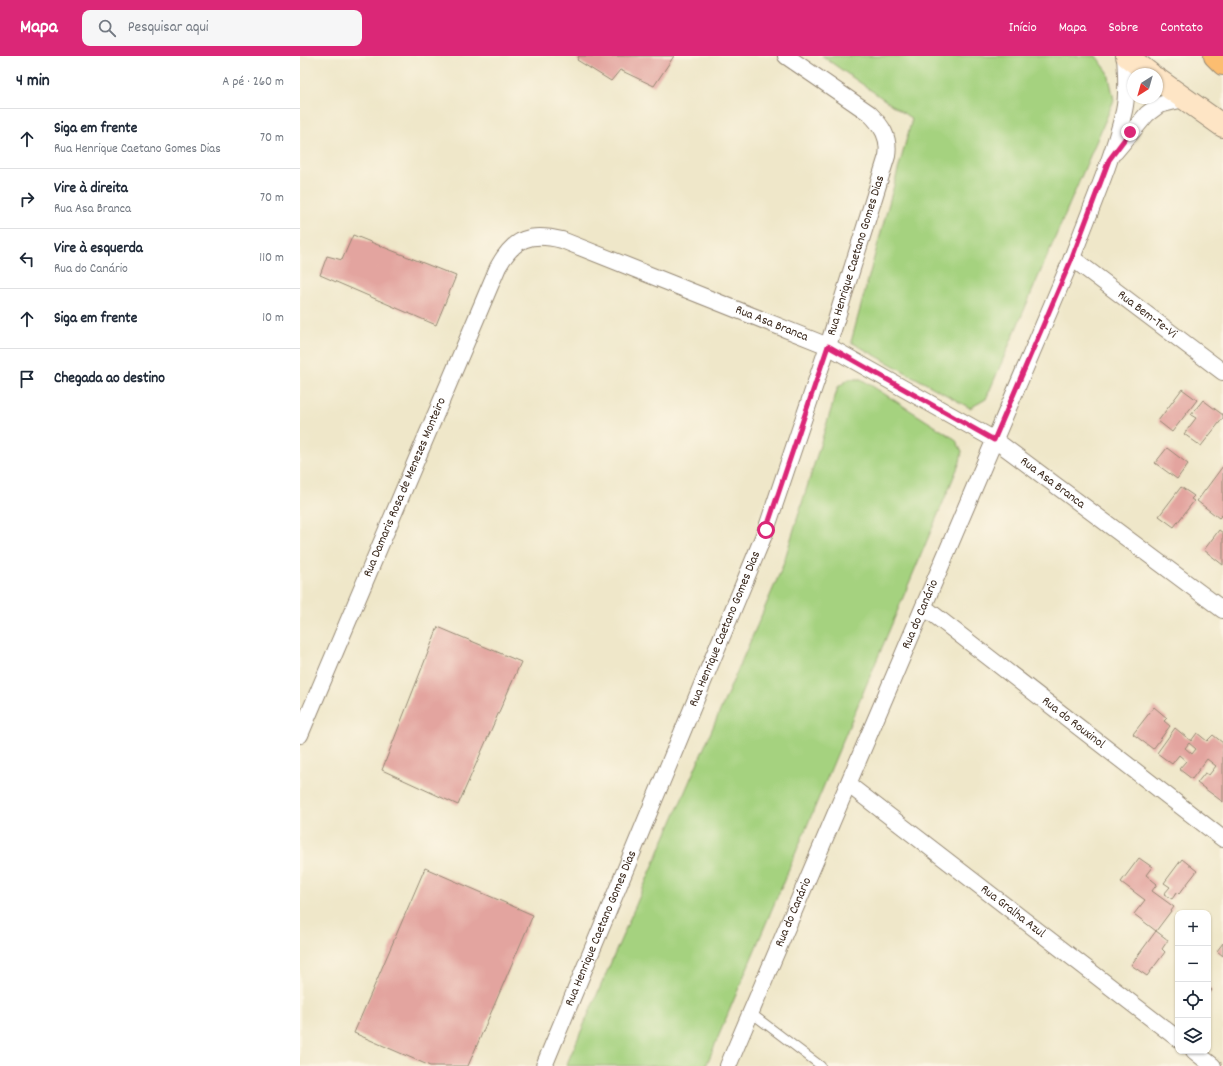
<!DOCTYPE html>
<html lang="pt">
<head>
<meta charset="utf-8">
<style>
	:root { --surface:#fff; --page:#f6f6f7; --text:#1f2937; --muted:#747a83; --line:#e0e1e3; --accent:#db2777 }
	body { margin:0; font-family:Dekko,sans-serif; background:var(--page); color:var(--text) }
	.controls { position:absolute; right:12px; bottom:12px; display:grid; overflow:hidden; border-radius:8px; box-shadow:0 1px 3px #0004 }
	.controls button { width:36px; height:36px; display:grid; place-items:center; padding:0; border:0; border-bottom:1px solid var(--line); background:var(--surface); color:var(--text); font:20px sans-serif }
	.compass { position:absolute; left:827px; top:12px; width:36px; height:36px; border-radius:50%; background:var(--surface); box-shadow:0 1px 3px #0004; rotate:217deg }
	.stop { position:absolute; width:12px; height:12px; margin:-9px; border:3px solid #db2777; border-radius:50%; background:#fff }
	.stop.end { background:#db2777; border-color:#fff; box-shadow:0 1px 4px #0008 }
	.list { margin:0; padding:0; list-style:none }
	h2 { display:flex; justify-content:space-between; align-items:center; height:52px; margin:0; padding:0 16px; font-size:17px }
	h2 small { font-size:13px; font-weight:400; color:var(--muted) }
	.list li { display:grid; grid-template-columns:26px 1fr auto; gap:12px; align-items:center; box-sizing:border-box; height:60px; padding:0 16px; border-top:1px solid var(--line) }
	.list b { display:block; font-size:15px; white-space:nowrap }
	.list p { margin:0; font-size:13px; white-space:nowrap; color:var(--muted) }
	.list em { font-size:13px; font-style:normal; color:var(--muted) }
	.icon { flex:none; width:22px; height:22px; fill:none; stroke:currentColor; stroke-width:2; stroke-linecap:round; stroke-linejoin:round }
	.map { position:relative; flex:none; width:923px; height:1010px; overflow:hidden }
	header { display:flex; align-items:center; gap:24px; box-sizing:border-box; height:56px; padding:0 20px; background:var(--accent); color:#fff }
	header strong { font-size:19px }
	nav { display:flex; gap:22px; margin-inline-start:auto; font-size:14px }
	.search { width:280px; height:36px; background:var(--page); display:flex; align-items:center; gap:10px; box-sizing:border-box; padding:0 14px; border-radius:8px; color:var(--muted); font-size:15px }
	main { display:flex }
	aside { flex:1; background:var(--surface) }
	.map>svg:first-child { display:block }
	.grass { fill:#a5d27f; stroke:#707e4e }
	.building { fill:#e3a49f; fill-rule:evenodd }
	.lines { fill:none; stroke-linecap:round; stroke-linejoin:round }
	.service-casing { stroke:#958874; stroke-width:10 }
	.minor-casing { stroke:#958874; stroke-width:18 }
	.secondary-casing { stroke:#958874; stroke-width:24 }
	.trunk-casing { stroke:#958874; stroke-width:24 }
	.service { stroke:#fff; stroke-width:8 }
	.minor { stroke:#fff; stroke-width:16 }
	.secondary { stroke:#fee5c5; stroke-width:22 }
	.trunk { stroke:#fcbd6f; stroke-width:22 }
	.route { stroke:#db2777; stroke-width:5 }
	.labels { text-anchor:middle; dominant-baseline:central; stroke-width:4; stroke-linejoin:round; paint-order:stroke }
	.street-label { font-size:13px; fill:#3b2a1e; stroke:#fcf5e5 }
</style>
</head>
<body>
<header>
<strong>Mapa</strong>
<div class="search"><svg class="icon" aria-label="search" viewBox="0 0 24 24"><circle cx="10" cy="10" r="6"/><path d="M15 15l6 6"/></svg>Pesquisar aqui</div>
<nav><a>Início</a><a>Mapa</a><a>Sobre</a><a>Contato</a></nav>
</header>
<main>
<aside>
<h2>4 min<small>A pé · 260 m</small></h2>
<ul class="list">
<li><svg class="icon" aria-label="ahead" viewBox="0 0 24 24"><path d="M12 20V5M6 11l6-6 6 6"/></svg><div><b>Siga em frente</b><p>Rua Henrique Caetano Gomes Dias</p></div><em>70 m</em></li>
<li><svg class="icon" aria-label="right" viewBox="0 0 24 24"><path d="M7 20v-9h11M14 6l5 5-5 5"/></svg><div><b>Vire à direita</b><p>Rua Asa Branca</p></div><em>70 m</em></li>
<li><svg class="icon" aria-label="left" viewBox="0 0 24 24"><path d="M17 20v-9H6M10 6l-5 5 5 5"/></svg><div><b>Vire à esquerda</b><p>Rua do Canário</p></div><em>110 m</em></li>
<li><svg class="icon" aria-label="ahead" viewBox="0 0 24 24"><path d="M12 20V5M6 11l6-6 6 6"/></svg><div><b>Siga em frente</b></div><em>10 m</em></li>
<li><svg class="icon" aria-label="arrive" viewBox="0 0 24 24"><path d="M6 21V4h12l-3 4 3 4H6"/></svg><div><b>Chegada ao destino</b></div></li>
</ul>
</aside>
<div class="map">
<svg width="923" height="1010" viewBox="0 0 923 1010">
	<rect width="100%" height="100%" fill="#fcf5e5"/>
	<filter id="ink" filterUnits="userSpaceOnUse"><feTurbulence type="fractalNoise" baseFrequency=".025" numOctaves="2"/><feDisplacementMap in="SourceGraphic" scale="8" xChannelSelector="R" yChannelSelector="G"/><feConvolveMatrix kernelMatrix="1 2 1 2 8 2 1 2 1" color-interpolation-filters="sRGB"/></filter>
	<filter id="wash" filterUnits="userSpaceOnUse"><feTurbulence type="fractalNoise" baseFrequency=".012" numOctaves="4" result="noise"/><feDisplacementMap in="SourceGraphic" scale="16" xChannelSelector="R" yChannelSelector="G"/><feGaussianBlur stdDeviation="0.9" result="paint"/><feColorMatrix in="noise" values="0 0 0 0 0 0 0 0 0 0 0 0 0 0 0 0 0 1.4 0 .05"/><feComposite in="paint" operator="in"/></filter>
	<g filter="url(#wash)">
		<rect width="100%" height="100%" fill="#efe7c9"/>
		<g class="grass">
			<path d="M522 0H796L808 16 814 44 686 343 670 352 551 286 612 63Z"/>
			<path d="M549 323H561L655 383 662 395 660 406 406 1010H266L482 512 538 331Z"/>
		</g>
		<g id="blocks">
			<g class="building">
				<path d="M279 0H374L354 30 320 14 311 25 277 4Z"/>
				<path d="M53 179 156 220 136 269 20 219 27 200 42 204Z"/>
				<path d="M882 333 897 344 872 376 858 365Z"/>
				<path d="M903 344 923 359V362L901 390 884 378 896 362 891 359Z"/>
				<path d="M867 392 888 408 877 423 855 407Z"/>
				<path d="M923 410V458L919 462 897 445Z"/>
				<path d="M881 431 894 440 891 443 894 445 874 471 859 460Z"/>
				<path d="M919 474 923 477V509L904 494Z"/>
				<path d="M138 571 221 606 158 749 82 714Z"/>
				<path d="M854 651 867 662 864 665 870 670 853 693 833 678Z"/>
				<path d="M875 672 891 685 897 677 907 685 913 679 923 687V746L897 727 905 717 909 719 916 710 907 703 892 723 879 713 886 705 879 699 872 708 857 697ZM889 687 896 693 892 698 885 692Z"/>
				<path d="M839 802 852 811 846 819 857 828 852 835 874 851 856 875 834 858 845 844 821 826Z"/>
				<path d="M882 803 897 815 879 838 877 836 872 843 864 838 870 831 864 827Z"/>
				<path d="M125 812 233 859 168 1010H130L54 977Z"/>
				<path d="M856 875 868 884 862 893 865 896 847 920 831 909Z"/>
				<path d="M923 887V900L917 895Z"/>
				<path d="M908 931 912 934 908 939Z"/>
			</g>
		</g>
	</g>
	<g filter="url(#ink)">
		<use href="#blocks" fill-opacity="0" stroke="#958874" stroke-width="1"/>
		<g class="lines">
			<defs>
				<path id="service" d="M451 957 521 1010"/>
				<g id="minor">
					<path d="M815 96 847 58 859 49 883 43"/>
					<path id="s1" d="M772 202 923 316"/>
					<path id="s2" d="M624 551 923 783"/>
					<path id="s3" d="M0 679 198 211C214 182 230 176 262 184L528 290 695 384 923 554"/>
					<path id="s4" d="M549 729 878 983"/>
					<path d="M894 995 913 1010"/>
					<path id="s5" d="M244 1010 466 474 528 290 587 100C590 81 582 70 569 57L486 0"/>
					<path id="s6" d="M428 1010 772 202C790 154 812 105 824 55 828 37 826 18 825 0"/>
				</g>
				<g id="secondary">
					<path d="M827 0 850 18"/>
					<path d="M857 23 923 70"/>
				</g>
				<path id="trunk" d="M915 0 923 8"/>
			</defs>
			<use href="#service" class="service-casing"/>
			<use href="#minor" class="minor-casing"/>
			<use href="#secondary" class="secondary-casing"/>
			<use href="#trunk" class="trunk-casing"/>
			<use href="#service" class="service"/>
			<use href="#minor" class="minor"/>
			<use href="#secondary" class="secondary"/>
			<use href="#trunk" class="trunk"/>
		</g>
	</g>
	<g class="lines" filter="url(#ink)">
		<path class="route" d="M466 474 528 290 694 384 772 202 809 104 830 76"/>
	</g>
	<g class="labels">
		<g class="street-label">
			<text stroke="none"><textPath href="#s5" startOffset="869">Rua Henrique Caetano Gomes Dias</textPath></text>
			<text stroke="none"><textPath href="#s1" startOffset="94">Rua Bem-Te-Vi</textPath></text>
			<text stroke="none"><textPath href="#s3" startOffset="811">Rua Asa Branca</textPath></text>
			<text stroke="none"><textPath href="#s3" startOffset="1135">Rua Asa Branca</textPath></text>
			<text stroke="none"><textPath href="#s3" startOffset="269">Rua Damaris Rosa de Menezes Monteiro</textPath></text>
			<text stroke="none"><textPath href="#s6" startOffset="491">Rua do Canário</textPath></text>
			<text stroke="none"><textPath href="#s5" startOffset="473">Rua Henrique Caetano Gomes Dias</textPath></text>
			<text stroke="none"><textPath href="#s2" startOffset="189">Rua do Rouxinol</textPath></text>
			<text stroke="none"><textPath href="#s6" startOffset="167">Rua do Canário</textPath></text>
			<text stroke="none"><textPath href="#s4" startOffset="207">Rua Gralha Azul</textPath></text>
			<text stroke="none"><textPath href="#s5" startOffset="149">Rua Henrique Caetano Gomes Dias</textPath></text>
		</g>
	</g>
</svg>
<div class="controls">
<button>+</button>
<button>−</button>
<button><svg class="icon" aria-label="locate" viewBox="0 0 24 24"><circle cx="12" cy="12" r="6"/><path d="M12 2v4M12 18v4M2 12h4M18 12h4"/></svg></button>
<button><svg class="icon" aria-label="layers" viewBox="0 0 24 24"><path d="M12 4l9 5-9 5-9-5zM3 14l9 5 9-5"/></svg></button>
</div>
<svg class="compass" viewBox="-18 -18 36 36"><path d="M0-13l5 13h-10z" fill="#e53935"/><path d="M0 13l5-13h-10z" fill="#747a83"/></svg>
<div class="stop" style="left:466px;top:474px"></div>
<div class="stop end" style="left:830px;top:76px"></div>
</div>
</main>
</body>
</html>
